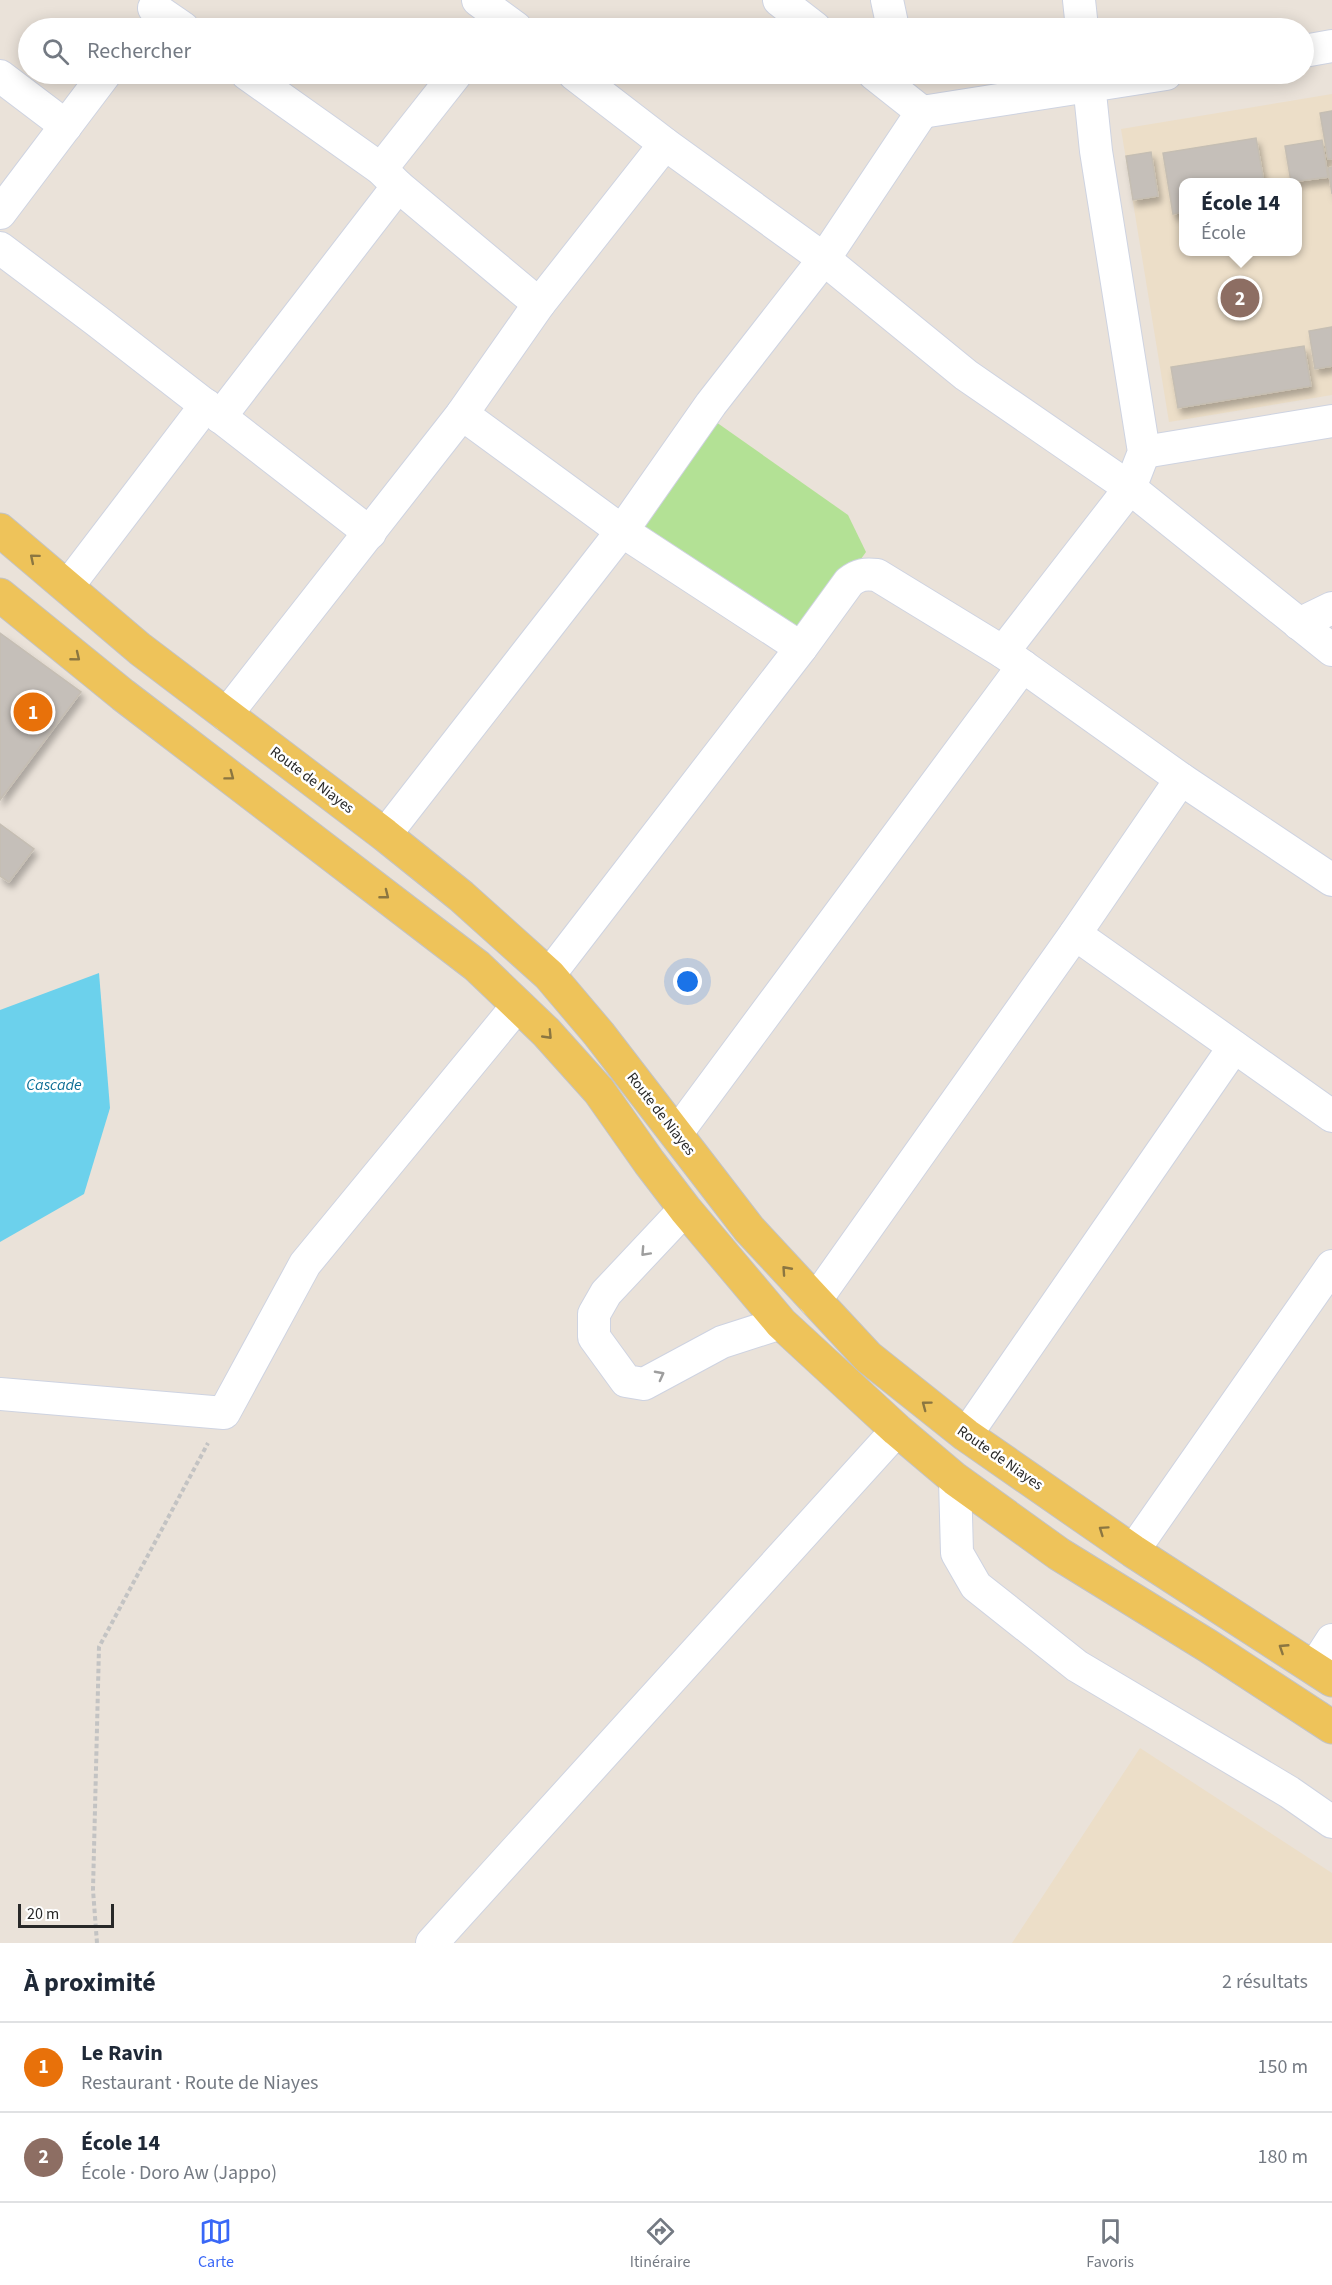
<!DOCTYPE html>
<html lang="fr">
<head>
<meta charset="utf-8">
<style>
	:root { --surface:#fff; --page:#f6f6f7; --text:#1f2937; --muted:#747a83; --line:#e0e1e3; --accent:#3967f7 }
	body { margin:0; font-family:"Source Sans 3",sans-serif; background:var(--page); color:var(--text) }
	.scale { position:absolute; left:18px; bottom:15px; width:96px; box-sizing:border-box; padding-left:6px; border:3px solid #282828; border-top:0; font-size:16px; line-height:21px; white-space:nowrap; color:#282828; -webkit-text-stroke:4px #fff; paint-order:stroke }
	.you { position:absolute; left:688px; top:982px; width:21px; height:21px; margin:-15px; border:4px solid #fff; border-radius:50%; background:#1a73e8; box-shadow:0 0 0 9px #1a73e833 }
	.badge { display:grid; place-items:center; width:39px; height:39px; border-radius:50%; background:var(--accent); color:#fff; font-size:20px; font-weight:700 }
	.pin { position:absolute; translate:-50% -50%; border:3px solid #fff; box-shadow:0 2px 6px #0006 }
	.popup { position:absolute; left:1179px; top:178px; width:123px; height:78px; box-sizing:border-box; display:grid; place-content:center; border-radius:12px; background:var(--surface); filter:drop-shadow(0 2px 4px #0005); font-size:20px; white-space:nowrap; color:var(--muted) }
	.popup b { font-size:22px; color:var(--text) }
	.popup::after { content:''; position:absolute; left:50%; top:100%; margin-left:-12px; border:12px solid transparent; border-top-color:var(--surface) }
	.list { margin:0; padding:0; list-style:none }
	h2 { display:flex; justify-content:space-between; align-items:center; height:78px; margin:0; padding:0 24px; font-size:26px }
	h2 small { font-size:20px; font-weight:400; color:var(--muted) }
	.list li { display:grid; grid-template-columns:39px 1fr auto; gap:18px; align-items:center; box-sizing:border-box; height:90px; padding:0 24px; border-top:2px solid var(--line) }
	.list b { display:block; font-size:22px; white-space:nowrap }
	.list p { margin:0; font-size:20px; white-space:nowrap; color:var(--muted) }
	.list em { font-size:20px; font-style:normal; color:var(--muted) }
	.icon { flex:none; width:33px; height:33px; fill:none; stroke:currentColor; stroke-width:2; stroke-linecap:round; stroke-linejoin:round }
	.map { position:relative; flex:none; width:1332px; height:1943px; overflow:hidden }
	.search { position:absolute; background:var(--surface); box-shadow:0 3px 15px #0003; left:18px; right:18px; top:18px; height:66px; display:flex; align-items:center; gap:15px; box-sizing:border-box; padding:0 21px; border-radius:33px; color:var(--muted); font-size:22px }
	.sheet { height:258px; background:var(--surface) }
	nav { display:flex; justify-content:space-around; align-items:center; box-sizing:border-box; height:84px; border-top:2px solid var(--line); background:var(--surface); font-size:16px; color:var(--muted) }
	nav a { display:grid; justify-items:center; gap:3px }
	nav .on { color:var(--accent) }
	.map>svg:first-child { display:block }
	.education { fill:#ecdec8; fill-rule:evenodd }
	.green { fill:#b3e195 }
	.water { fill:#6cd1ec }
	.building { fill:#c5bfb9; stroke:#c5beb3; stroke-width:1.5; filter:url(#shadow) }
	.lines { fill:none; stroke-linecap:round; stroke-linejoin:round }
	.minor-casing { stroke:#ced3e1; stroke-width:34 }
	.major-casing { stroke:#c3c3c3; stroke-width:35 }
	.path { stroke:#c3c3c3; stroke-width:4; stroke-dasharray:4.5 3; stroke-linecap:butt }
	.minor { stroke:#fff; stroke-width:32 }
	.major { stroke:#eec35a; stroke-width:33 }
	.oneway { stroke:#8b7641 }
	.oneway2 { stroke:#9e9e9e }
	.labels { text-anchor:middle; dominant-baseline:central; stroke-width:5; stroke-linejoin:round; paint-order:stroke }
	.street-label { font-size:15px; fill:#282828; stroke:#fff }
	.water-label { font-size:16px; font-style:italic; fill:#0f6e95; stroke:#fff }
</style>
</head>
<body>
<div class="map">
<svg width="1332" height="1943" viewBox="0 0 1332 1943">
	<defs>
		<filter id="shadow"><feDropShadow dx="3.5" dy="6" stdDeviation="3" flood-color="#0004"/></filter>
	</defs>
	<rect width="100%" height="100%" fill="#eae2d9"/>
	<g class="education">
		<path d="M1332 94V395L1169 422 1121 129ZM1183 182H1297V252H1183Z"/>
		<path d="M1140 1748 1332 1873V1943H1012Z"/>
	</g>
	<path class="green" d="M706 415 848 515 866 552 799 645 625 527Z"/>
	<path class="water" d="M99 973 110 1108 84 1194 0 1242V1010Z"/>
	<g class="building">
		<path d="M1332 111V159H1328L1320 113Z"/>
		<path d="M1256 138 1264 182H1183V212L1173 214 1163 153Z"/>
		<path d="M1322 140 1328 177 1291 182 1285 146Z"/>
		<path d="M1151 152 1158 196 1133 200 1126 156Z"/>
		<path d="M1332 167V194L1328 168Z"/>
		<path d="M1332 327V366L1315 369 1309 331Z"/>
		<path d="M1304 346 1311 386 1178 408 1171 367Z"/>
		<path d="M0 633 81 692 0 800Z"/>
		<path d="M0 824 34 849 9 882 0 876Z"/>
	</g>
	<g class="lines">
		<defs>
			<g id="minor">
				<path d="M478 0 516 28"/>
				<path d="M779 0 815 28"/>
				<path d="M887 0 893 28"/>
				<path d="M1079 0 1082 28"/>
				<path d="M154 8 183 28"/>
				<path d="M1304 51 1332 46"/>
				<path d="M247 74 381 169 398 186 539 304"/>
				<path d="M574 74 665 144 824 259 966 375 1130 488 1332 650"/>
				<path d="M874 74 922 112"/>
				<path d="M0 76 66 126"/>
				<path d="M922 112 1166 74"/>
				<path d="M381 169 456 74"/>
				<path d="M0 213 105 74"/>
				<path d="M0 248 97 321 370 533"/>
				<path d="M462 414 622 531 801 648"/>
				<path d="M220 417 398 186"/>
				<path d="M1144 452 1332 421"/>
				<path d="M68 586 206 405"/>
				<path d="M1299 624 1332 608"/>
				<path d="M1003 652 1130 488 1144 452 1096 151 1088 74"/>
				<path d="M226 715 462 414 539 304 665 144"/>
				<path d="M385 835 622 531 711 404 824 259 922 112"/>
				<path d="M1075 934 1332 1116"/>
				<path d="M549 975 801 648 849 582C859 574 865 574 877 575L1003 652 1181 779 1332 880"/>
				<path d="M677 1133 1023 666"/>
				<path d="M685 1209 606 1293 594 1314V1337L626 1381 644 1384 722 1342 781 1323"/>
				<path d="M815 1301 1075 934 1181 779"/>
				<path d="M0 1394 224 1413 305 1264 518 1005"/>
				<path d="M966 1435 1234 1047"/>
				<path d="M955 1479 957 1553 976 1586 1077 1666 1289 1792 1332 1822"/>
				<path d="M1133 1551 1332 1266"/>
				<path d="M1314 1668 1332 1640"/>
				<path d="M432 1943 897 1430"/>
			</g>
			<g id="major">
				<path d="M0 530 140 649 385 835 461 896 549 975 599 1034 749 1229 868 1357 966 1435 1133 1551 1332 1680"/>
				<path d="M0 595 123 695 477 966 546 1032 599 1091 649 1162 685 1209 781 1323 897 1430 955 1479 1059 1554 1208 1646 1332 1727"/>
			</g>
		</defs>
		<use href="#minor" class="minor-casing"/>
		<use href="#major" class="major-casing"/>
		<path class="path" d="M97 1943 93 1890 99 1647 208 1443"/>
		<use href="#minor" class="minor"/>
		<use href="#major" class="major"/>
	</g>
	<defs><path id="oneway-chevron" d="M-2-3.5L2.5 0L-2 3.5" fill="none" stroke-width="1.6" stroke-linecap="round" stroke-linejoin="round" transform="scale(1.5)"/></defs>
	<g class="oneway">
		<use href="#oneway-chevron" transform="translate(34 558) rotate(-140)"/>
		<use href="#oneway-chevron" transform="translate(76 657) rotate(39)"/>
		<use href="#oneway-chevron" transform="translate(230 776) rotate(37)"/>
		<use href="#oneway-chevron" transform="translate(385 895) rotate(38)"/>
		<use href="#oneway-chevron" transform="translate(548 1035) rotate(46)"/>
		<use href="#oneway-chevron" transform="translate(786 1270) rotate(-132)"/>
		<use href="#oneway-chevron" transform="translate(926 1405) rotate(-143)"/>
		<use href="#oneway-chevron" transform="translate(1103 1530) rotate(-145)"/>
		<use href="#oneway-chevron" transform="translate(1283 1648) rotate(-147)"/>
	</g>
	<g class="oneway2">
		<use href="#oneway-chevron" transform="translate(645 1252) rotate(133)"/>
		<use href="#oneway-chevron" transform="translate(660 1375) rotate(-28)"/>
	</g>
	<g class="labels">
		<g class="street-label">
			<text transform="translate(312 780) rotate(37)">Route de Niayes</text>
			<text transform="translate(661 1114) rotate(52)">Route de Niayes</text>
			<text transform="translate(1000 1458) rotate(35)">Route de Niayes</text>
		</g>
		<g class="water-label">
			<text x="54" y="1085">Cascade</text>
		</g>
	</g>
</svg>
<div class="scale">20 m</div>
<div class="you"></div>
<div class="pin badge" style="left:33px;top:712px;background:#e8710a">1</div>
<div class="pin badge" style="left:1240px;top:298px;background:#8d6e63">2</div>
<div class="popup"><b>École 14</b>École</div>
<div class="search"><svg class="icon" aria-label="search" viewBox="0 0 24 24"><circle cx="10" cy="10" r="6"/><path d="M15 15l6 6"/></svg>Rechercher</div>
</div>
<section class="sheet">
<h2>À proximité<small>2 résultats</small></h2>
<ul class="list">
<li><span class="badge" style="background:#e8710a">1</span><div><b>Le Ravin</b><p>Restaurant · Route de Niayes</p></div><em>150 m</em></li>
<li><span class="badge" style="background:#8d6e63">2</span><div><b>École 14</b><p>École · Doro Aw (Jappo)</p></div><em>180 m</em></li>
</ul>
</section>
<nav>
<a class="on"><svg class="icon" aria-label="map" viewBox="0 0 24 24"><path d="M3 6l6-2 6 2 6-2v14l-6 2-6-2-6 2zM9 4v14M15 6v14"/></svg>Carte</a>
<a><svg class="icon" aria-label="directions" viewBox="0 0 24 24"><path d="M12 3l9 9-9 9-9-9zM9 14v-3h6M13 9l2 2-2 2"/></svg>Itinéraire</a>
<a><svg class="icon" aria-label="saved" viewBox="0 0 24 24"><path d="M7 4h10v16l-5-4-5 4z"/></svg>Favoris</a>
</nav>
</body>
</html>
